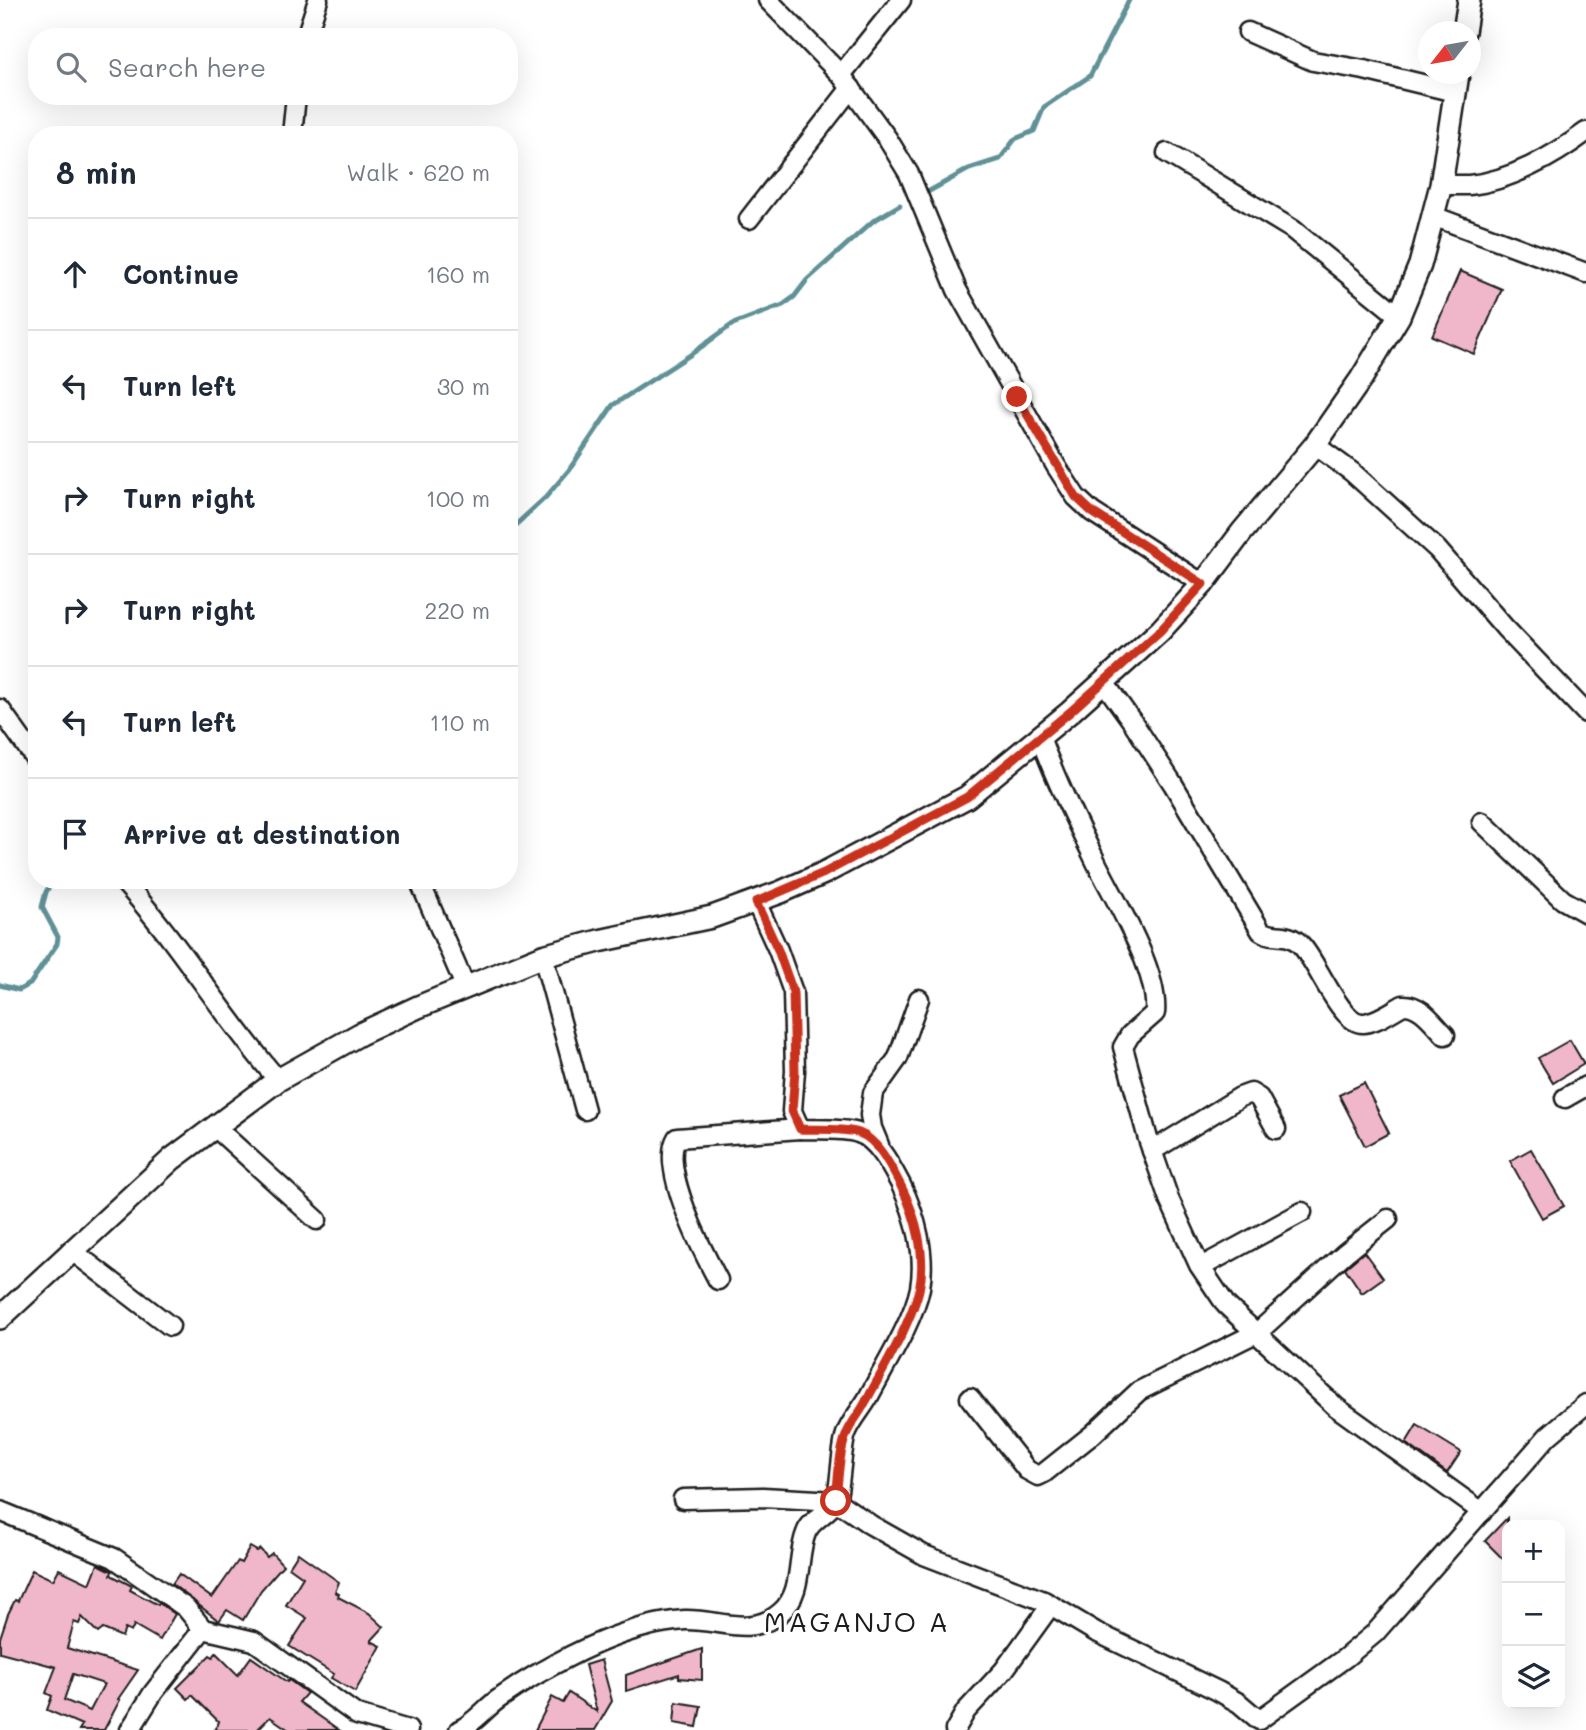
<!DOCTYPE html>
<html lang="en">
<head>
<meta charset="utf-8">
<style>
	:root { --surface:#fff; --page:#f6f6f7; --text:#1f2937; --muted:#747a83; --line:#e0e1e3 }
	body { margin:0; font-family:Mali,sans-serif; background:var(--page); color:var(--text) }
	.controls { position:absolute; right:21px; bottom:21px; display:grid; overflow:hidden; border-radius:14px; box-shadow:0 7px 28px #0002 }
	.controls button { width:63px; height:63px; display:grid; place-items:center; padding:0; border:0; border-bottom:2px solid var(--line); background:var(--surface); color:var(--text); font:35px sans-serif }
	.compass { position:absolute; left:1418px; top:21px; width:63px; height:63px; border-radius:50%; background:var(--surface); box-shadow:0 7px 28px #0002; rotate:239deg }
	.stop { position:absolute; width:21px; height:21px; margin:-16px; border:5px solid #c8321e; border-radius:50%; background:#fff }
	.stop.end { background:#c8321e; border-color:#fff; box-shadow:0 2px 7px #0008 }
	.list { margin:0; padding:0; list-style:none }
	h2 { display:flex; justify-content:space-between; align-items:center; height:91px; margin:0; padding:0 28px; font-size:30px }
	h2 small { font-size:23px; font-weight:400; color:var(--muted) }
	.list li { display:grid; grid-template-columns:46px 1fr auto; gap:21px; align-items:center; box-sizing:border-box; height:112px; padding:0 28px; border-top:2px solid var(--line) }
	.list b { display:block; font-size:26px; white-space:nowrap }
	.list em { font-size:23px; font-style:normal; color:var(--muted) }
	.icon { flex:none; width:38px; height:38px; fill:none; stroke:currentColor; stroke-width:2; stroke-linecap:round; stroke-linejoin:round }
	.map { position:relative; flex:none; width:1586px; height:1730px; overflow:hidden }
	.search { position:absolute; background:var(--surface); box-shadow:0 7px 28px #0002; left:28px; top:28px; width:490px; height:77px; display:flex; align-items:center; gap:18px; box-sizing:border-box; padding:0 24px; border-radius:28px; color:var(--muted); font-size:26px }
	.panel { position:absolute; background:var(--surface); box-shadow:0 7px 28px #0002; left:28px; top:126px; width:490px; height:763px; border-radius:28px }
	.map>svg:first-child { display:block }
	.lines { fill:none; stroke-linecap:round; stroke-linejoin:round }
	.stream { stroke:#609196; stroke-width:5 }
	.building { fill:#f0b7cb; stroke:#1c1c1c; stroke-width:2; fill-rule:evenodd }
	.minor-casing { stroke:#1c1c1c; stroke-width:23 }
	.tertiary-casing { stroke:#1c1c1c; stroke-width:26 }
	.minor { stroke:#fff; stroke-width:18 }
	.tertiary { stroke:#fff; stroke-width:21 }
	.route { stroke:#c8321e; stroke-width:9 }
	.labels { text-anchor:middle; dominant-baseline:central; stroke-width:6; stroke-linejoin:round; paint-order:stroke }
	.quarter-label { font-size:28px; letter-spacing:2px; fill:#1c1c1c; stroke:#fff }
</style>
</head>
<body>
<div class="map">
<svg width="1586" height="1730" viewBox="0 0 1586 1730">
	<rect width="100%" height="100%" fill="#fff"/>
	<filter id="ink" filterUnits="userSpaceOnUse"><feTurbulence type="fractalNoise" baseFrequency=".0143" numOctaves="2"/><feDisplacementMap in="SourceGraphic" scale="14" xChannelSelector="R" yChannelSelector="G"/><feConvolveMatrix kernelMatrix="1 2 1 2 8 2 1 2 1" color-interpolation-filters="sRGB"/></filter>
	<g filter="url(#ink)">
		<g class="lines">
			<g class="stream">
				<path d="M924 194 969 169 1000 159 1015 139 1034 131 1044 107 1090 76 1129 0"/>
				<path d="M509 531 546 497 569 470 613 405 690 355 733 324 783 305 794 297 807 280 873 221 900 205"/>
				<path d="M0 985 19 990 30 984 57 944 58 937 42 907 46 892 53 880"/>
			</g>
		</g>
		<g class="building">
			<path d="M1460 271 1502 289 1474 354 1432 336Z"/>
			<path d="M1570 1040 1584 1064 1553 1083 1538 1058Z"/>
			<path d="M1364 1083 1389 1133 1365 1146 1339 1095Z"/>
			<path d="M1531 1149 1564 1206 1542 1218 1510 1161Z"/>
			<path d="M1364 1252 1383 1278 1362 1293 1345 1268Z"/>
			<path d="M1417 1425 1461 1452 1447 1473 1406 1443Z"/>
			<path d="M1507 1518V1563L1485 1541Z"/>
			<path d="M250 1547 257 1551 260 1549 267 1557 272 1553 283 1565 261 1590 243 1620 227 1610 219 1621 172 1584 179 1574 212 1598 238 1561 241 1563Z"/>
			<path d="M298 1553 339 1582 335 1592 339 1594 338 1597 369 1613 384 1627 371 1641 381 1646 355 1692 331 1678 334 1674 289 1646 307 1618 286 1605 303 1577 289 1567Z"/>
			<path d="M98 1564 112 1571 111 1575 132 1586 130 1590 158 1605 159 1603 175 1614 160 1640 134 1625 131 1632 125 1629 122 1637 103 1629 98 1633 82 1617 79 1624 74 1622 67 1648 138 1670 118 1699 120 1700 104 1730H79L82 1725 47 1710 52 1696 46 1693 56 1667 0 1652V1638L8 1614 15 1600 18 1601 32 1570 53 1580 59 1569 90 1584ZM73 1674 104 1684 90 1711 64 1700Z"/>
			<path d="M702 1649V1680L679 1678V1674L626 1691V1675Z"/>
			<path d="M216 1653 238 1675 251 1657 287 1682 289 1680 307 1693 299 1702 339 1730H289L270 1717 257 1730H214L219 1722 192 1695 188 1699 177 1688 210 1655 213 1657Z"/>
			<path d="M601 1660 612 1701 595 1730H535L552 1697 563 1703 569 1693 597 1712 585 1665Z"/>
			<path d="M676 1702 701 1706 697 1727 674 1723Z"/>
		</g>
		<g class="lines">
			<defs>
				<g id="minor">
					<path d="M768 0 841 75 887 138 909 174 957 290 1056 466 1076 497 1092 512 1203 584"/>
					<path d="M1248 32 1313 61 1364 70 1455 92"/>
					<path d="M306 37 318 0"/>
					<path d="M841 75 901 0"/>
					<path d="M292 135 296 96"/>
					<path d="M1167 153 1292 229 1399 316"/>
					<path d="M1441 185C1450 185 1460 185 1469 185 1510 181 1554 156 1586 132"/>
					<path d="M1433 216 1586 273"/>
					<path d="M749 219 851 88"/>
					<path d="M1315 445 1352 472 1437 549 1505 628 1586 713"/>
					<path d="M1103 681 1134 724 1173 784 1261 931C1274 940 1287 930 1301 945 1317 961 1341 1026 1364 1023 1377 1022 1392 1011 1403 1005 1421 1004 1433 1023 1445 1035"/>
					<path d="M0 709 37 761"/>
					<path d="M1040 737C1056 781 1077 823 1097 864 1116 902 1159 971 1155 1013L1130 1035 1123 1047 1148 1139 1169 1199 1199 1265 1226 1305 1336 1407 1482 1512"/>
					<path d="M1482 822 1563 900 1586 913"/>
					<path d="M122 880C179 942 222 1016 278 1080"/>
					<path d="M419 880 465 986"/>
					<path d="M543 956 585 1110"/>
					<path d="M1565 1098 1586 1086"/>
					<path d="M215 1127 317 1220"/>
					<path d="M879 1145 872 1128 870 1115 873 1093 898 1058 919 999"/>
					<path d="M1152 1151 1240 1097 1251 1093 1259 1098 1276 1129"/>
					<path d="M71 1250 170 1326"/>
					<path d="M1201 1267 1302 1212"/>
					<path d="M718 1280C703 1252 659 1167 677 1138L800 1129"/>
					<path d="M970 1398 1027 1470 1038 1476 1044 1473 1093 1434 1139 1391 1258 1332 1345 1253 1388 1219"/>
					<path d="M683 1499 763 1497 836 1501 871 1525 924 1555 1044 1601 1096 1632 1218 1691 1239 1703 1259 1720 1345 1658 1375 1633 1548 1436 1586 1404"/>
					<path d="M0 1511 114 1558 186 1608 203 1629 254 1641 357 1715 408 1730"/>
					<path d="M130 1730 153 1693 203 1629"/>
					<path d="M459 1730C474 1724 486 1707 500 1698 541 1669 599 1638 648 1626 659 1623 673 1621 685 1620 719 1619 752 1638 781 1612 804 1592 796 1558 806 1533 811 1519 828 1514 835 1502 840 1495 841 1448 846 1434 850 1422 861 1410 868 1398 884 1367 913 1322 920 1288 926 1254 916 1216 901 1185 892 1168 878 1139 858 1133 844 1128 816 1130 800 1129L792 1111 795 1071 793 992 778 950 756 902"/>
					<path d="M955 1730 966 1711 1004 1670 1051 1605"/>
				</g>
				<g id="tertiary">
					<path d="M1464 32 1469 0"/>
					<path d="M0 1318 172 1159 278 1080 360 1034 418 1007 543 956 599 941 712 917 781 892 824 873 967 797 1070 712 1160 631 1203 584 1242 532 1315 445 1361 379 1399 316 1420 265 1441 185 1458 74"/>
				</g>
			</defs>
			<use href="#minor" class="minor-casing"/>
			<use href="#tertiary" class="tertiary-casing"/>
			<use href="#minor" class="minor"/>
			<use href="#tertiary" class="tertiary"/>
		</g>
	</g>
	<g class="lines" filter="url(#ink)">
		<path class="route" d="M836 1501C838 1481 839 1451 847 1433 852 1421 861 1412 866 1401 884 1369 910 1324 919 1290 927 1256 916 1216 901 1186 892 1169 879 1140 859 1133 844 1128 816 1130 800 1129L792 1111 795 1071 793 992 778 950 756 902 824 873 967 797 1070 712 1160 631 1203 584 1092 512 1076 497 1017 397"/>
	</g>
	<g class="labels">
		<g class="quarter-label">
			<text x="857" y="1621">MAGANJO A</text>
		</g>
	</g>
</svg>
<div class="controls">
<button>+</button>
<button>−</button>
<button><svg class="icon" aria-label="layers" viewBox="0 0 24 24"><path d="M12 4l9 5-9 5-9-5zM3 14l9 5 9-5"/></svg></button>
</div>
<svg class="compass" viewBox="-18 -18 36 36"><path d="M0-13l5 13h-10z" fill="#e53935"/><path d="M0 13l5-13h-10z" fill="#747a83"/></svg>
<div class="stop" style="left:836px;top:1501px"></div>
<div class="stop end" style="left:1017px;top:397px"></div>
<div class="search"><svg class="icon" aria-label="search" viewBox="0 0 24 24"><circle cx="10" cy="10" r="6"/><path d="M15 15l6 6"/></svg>Search here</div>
<section class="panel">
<h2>8 min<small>Walk · 620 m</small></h2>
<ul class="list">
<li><svg class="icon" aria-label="ahead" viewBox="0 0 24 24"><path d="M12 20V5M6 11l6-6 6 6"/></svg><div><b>Continue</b></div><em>160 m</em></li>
<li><svg class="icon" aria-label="left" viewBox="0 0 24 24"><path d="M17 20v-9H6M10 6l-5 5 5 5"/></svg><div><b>Turn left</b></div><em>30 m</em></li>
<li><svg class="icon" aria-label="right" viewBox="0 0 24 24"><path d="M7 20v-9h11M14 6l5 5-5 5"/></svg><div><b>Turn right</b></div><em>100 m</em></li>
<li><svg class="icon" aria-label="right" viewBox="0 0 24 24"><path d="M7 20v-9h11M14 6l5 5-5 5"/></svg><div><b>Turn right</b></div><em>220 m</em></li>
<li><svg class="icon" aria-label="left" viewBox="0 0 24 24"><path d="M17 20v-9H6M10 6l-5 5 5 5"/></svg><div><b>Turn left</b></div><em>110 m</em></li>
<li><svg class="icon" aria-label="arrive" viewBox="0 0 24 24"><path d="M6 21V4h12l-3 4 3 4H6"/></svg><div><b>Arrive at destination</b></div></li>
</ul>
</section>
</div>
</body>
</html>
